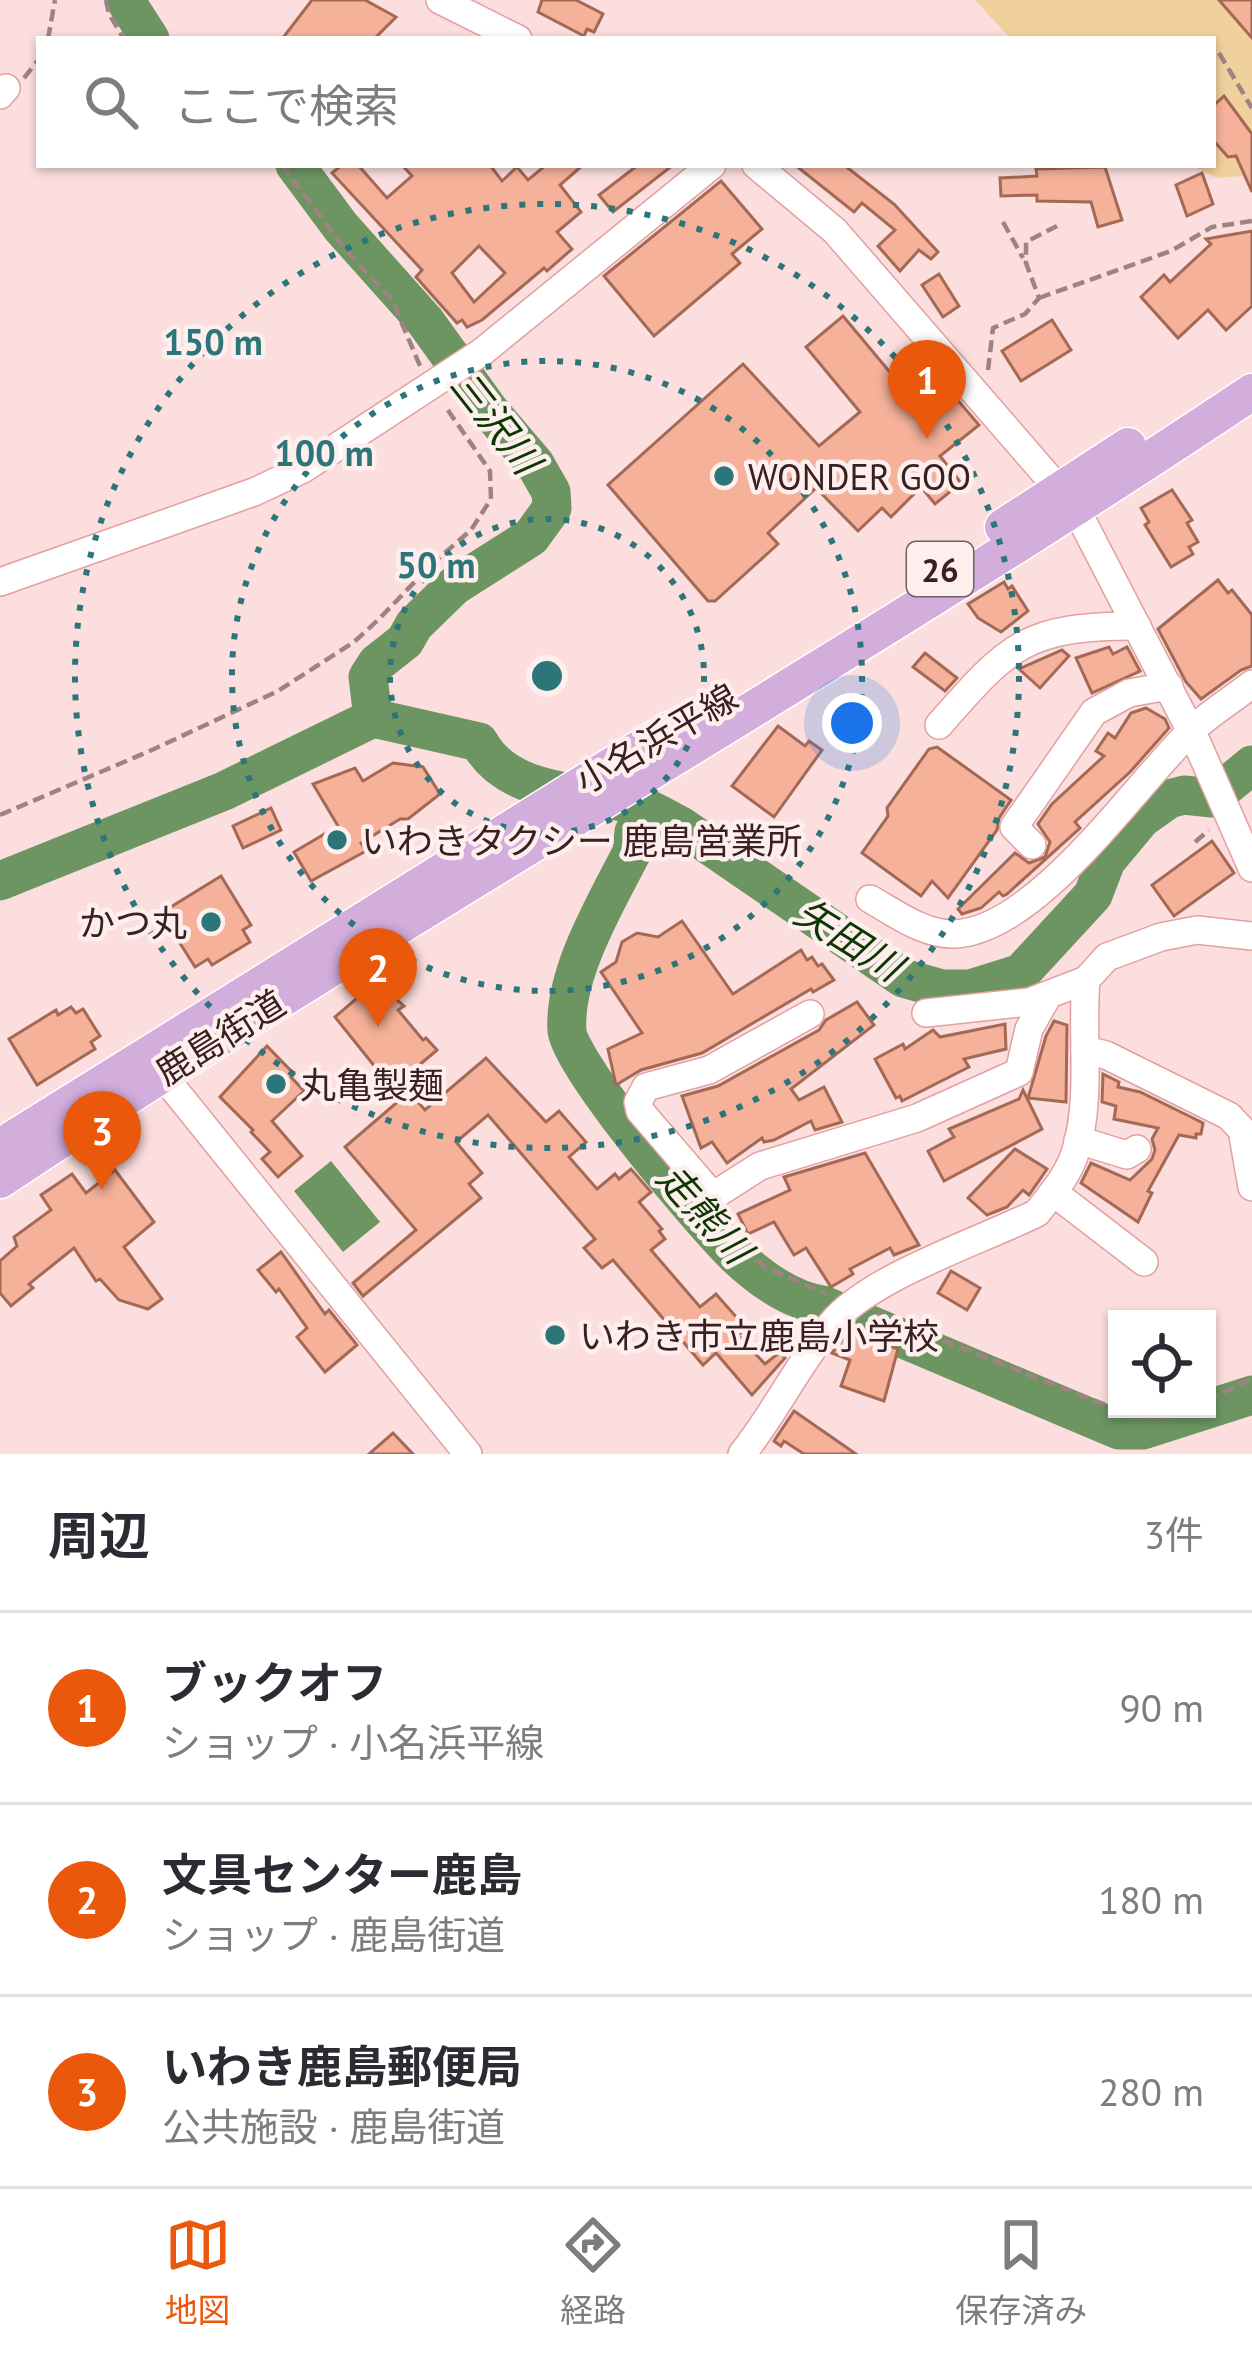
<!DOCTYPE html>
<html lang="ja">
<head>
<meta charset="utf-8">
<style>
	:root { --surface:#fff; --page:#f7f7f7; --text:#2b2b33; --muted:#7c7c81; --line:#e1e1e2; --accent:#ea580c }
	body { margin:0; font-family:"PT Sans","Noto Sans JP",sans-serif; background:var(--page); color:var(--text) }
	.controls { position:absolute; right:36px; bottom:36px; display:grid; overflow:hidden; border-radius:0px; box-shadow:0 3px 9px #0004 }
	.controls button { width:108px; height:108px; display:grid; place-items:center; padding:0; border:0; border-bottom:3px solid var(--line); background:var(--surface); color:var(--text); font:60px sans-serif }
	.you { position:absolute; left:852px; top:723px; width:42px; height:42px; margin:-30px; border:9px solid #fff; border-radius:50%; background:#1a73e8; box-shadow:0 0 0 18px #1a73e833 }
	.badge { display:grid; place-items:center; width:78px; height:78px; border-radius:50%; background:var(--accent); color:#fff; font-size:39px; font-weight:700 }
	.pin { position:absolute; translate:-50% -99px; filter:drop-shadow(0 3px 6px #0008) }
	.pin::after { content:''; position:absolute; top:63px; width:42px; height:36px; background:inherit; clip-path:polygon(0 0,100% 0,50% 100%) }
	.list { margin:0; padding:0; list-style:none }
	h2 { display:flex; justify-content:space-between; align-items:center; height:156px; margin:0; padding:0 48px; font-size:51px }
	h2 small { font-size:39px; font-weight:400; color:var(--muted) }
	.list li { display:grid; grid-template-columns:78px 1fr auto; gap:36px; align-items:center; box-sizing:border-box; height:192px; padding:0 48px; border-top:3px solid var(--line) }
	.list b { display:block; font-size:45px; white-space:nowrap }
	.list p { margin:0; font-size:39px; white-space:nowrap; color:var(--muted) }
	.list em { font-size:39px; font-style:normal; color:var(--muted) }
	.icon { flex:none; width:66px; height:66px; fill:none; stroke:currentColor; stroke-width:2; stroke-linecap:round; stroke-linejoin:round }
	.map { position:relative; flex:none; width:1252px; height:1454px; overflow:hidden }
	.search { position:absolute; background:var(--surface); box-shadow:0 3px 9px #0004; left:36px; right:36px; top:36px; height:132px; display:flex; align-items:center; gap:30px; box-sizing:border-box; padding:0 42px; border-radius:0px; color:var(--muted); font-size:45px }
	.sheet { height:732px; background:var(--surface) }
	nav { display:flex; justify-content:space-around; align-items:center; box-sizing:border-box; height:168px; border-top:3px solid var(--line); background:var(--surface); font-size:33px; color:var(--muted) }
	nav a { display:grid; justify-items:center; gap:6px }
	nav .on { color:var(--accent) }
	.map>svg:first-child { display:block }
	.green { fill:#f0d09c }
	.water { fill:#6c9562 }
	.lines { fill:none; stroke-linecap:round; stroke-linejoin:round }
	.river { stroke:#6c9562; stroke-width:39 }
	.building { fill:#f5b19a; stroke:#a36955; stroke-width:3; fill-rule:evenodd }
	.minor-casing { stroke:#e3a09f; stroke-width:30 }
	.major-casing { stroke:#fff; stroke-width:39 }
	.path { stroke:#9f8383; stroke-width:4.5; stroke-dasharray:12 6; stroke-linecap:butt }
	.minor { stroke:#fff; stroke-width:27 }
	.major { stroke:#d3addc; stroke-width:36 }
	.ring { fill:none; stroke:#2c7579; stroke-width:6; stroke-dasharray:6 12 }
	.poi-dot { fill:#2c7579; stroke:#feefef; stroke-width:4.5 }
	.labels { text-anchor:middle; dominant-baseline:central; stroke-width:9; stroke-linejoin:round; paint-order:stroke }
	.shield { fill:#feefef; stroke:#755e5e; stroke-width:3 }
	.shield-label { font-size:33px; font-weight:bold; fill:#3a2020 }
	.poi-label { font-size:36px; fill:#3a2020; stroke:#feefef; text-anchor:start }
	.street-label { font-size:36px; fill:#3a2020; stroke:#feefef }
	.water-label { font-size:39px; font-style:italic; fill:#0d3701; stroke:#feefef }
	.centre { fill:#2c7579; stroke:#feefef; stroke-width:6 }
	.ring-label { font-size:36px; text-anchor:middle; font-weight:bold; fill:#2c7579; stroke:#feefef; stroke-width:9; stroke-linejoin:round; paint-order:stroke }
</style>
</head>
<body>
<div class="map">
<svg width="1252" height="1454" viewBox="0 0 1252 1454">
	<rect width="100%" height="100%" fill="#fbdedd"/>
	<path class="green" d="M975 0H1252V175L1217 178 1190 165H1213V39H1011Z"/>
	<path class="water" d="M331 1161 380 1222 343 1252 294 1191Z"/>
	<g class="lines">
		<g class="river">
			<path d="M125 0 150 39"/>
			<path d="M295 165 341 227 425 321 489 410 535 464 551 492 552 508 531 537 454 586 414 625 405 641 377 663 368 677 373 718"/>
			<path d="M648 809 634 832 632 852C606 903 563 974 567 1031 570 1066 712 1236 744 1263 767 1283 793 1301 823 1305L1119 1430H1143L1252 1395"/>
			<path d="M0 881 224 791 373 718 479 742C510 800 593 789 647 809 659 813 670 821 681 826L903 978 942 989H970L1021 973 1093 895 1106 861 1141 819 1169 799 1184 795 1212 798 1252 765"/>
		</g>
	</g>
	<g class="building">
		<path d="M312 0H365L396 17 374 39H282Z"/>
		<path d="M542 0H576L603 14 594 32 587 29 584 36 538 12Z"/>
		<path d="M1219 0H1252V38Z"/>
		<path d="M1224 96 1252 134V192L1236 156 1228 157 1213 140V106Z"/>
		<path d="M342 165H358L387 198 412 176 402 165H490L502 181 517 167 528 180 546 165H583L560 185 581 212 557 232 572 249 547 271 544 268 482 320 467 327 462 320 457 323 416 277 422 270 332 173ZM479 246 505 273 474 302 452 273Z"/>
		<path d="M638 165H673L613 212 599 195Z"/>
		<path d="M795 165H844L894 204 938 252 931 259 919 250 900 271 878 246 895 230 862 203 854 212Z"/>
		<path d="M1105 167 1122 220 1098 227 1091 202 1037 201V195L1001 196 1000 178 1037 176 1036 169Z"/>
		<path d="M1202 173 1213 204 1187 216 1176 185Z"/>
		<path d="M721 181 762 229 732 254 740 263 654 336 604 276Z"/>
		<path d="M1252 231V306L1226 330 1208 310 1178 338 1141 297 1164 275 1170 282 1211 244 1206 239Z"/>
		<path d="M939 274 959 306 943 317 922 285Z"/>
		<path d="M843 316 899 383 892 389 915 416 949 390 979 425 940 456 961 483 935 504 921 487 891 517 882 508 858 531 816 488 768 533 778 544 715 601H708L608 485 743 364 819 446 860 412 806 347Z"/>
		<path d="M1052 320 1071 350 1021 381 1002 351Z"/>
		<path d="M1172 490 1192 520 1187 523 1198 542 1189 547 1193 554 1171 567 1145 525 1149 522 1141 508Z"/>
		<path d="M1218 580 1228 593 1232 590 1252 615V666L1241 670 1201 699 1186 682 1158 629Z"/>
		<path d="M1004 582 1008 589 1012 586 1028 611 1001 632 978 618 968 604Z"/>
		<path d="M1109 647 1113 654 1127 647 1140 671 1092 693 1076 658Z"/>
		<path d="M1062 650 1069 656 1040 688 1019 669Z"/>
		<path d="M925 653 957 678 945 691 913 667Z"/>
		<path d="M1146 708 1165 719 1169 728 1130 772 1075 822 1080 828 1007 894 1003 896 999 892 981 908 962 914 958 909 1015 853 1029 863 1045 857 1050 842 1038 824 1052 804 1104 756 1096 751 1108 733 1115 738 1131 713Z"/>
		<path d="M778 726 805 746 809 741 822 750 774 817 732 786Z"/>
		<path d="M937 747 1011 800 999 818 997 830 948 898 932 881 921 896 862 853 888 816 887 808 929 749Z"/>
		<path d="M393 763 423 767 440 794 408 819H400L361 843 366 851 311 881 294 852 338 826 313 784 355 768 363 781Z"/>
		<path d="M271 808 281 830 243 848 233 826Z"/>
		<path d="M1212 841 1234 873 1174 916 1152 885Z"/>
		<path d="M221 876 251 925 243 930 250 942 212 965 208 959 195 967 161 913Z"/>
		<path d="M682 921 733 994 801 950 807 960 812 957 818 966 822 964 834 980 813 992 811 989 702 1053 641 1070 616 1085 608 1049 642 1033 601 972 616 962 622 942 637 933 658 937Z"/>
		<path d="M370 987 396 989 397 1000 404 1006 398 1010 423 1040 426 1038 437 1050 392 1088 335 1017Z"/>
		<path d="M857 1002 874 1025 791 1089 799 1100 824 1087 842 1122 815 1130 811 1121 774 1140 764 1142 762 1138 727 1163 712 1142 701 1148 682 1096 718 1086 819 1030 826 1020Z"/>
		<path d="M71 1007 76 1013 83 1009 100 1036 91 1042 95 1049 37 1085 9 1039 56 1010 58 1015Z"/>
		<path d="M1054 1021 1067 1025 1066 1102 1028 1098 1046 1036Z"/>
		<path d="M1005 1024 1006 1049 964 1059 969 1067 902 1101 900 1096 896 1098 875 1059 903 1044 905 1049 933 1030 940 1037Z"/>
		<path d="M267 1046 294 1074 291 1077 304 1091 272 1121 302 1156 278 1177 262 1159 270 1152 251 1132 253 1130 220 1097Z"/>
		<path d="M486 1058 546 1122 559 1111 586 1142 569 1157 597 1189 615 1174 619 1179 631 1169 651 1192 639 1202 662 1229 659 1231 665 1239 651 1250 700 1307 716 1294 746 1328 738 1335 765 1364 780 1352 785 1358 752 1395 716 1353 703 1365 613 1260 602 1268 584 1248 595 1239 488 1115 456 1142 482 1173 469 1184 481 1198 363 1296 353 1283 416 1230 345 1147 409 1092 425 1110Z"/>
		<path d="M1103 1074 1119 1082 1118 1087 1140 1092 1203 1123 1201 1134H1196V1138L1179 1135 1148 1191 1152 1193 1138 1222 1081 1183 1091 1163 1130 1180 1152 1159 1155 1150 1152 1139 1158 1128 1114 1119 1116 1106 1102 1102Z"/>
		<path d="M1023 1090 1042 1129 944 1181 928 1151 954 1137 949 1129 1019 1099Z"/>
		<path d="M1015 1149 1047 1169 1029 1195 1023 1190 1007 1207 987 1215 968 1198Z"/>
		<path d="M865 1153 919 1245 894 1255 890 1248 850 1269 853 1274 831 1287 806 1248 794 1255 774 1222 748 1234 738 1214 790 1190 784 1177Z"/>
		<path d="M115 1170 154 1222 124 1247 162 1299 148 1309 119 1300 100 1279 96 1281 74 1248 29 1284 33 1288 11 1306 0 1293V1261L17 1246 14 1237 51 1210 41 1195 72 1174 86 1193Z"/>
		<path d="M281 1252 325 1314 329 1310 357 1345 325 1372 297 1337 307 1328 279 1289 276 1292 258 1270Z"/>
		<path d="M951 1271 980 1288 967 1310 938 1293Z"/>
		<path d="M849 1331 898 1349 884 1401 841 1386 850 1360 832 1353Z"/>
		<path d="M794 1411 856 1454H804L784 1441 781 1446 774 1441Z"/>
		<path d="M393 1433 413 1454H369Z"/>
	</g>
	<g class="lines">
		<defs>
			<g id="minor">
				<path d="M440 0 518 39"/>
				<path d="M0 95 6 88"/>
				<path d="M756 165 835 231 1076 509 1197 743 1252 868"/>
				<path d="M0 582 254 492 303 469 482 352 712 165"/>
				<path d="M939 725C1010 644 1026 626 1137 626"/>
				<path d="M1032 845 1014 827 1094 712 1129 693 1169 686"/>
				<path d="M870 899C895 913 924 935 954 934 1035 931 1131 791 1187 735 1206 715 1231 701 1252 684"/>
				<path d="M926 1013 1029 1002 1086 980"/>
				<path d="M810 1014 709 1070 646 1087 638 1102 640 1111 713 1196 760 1166 917 1118 1019 1072 1029 1029 1047 997"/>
				<path d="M1085 1050 1106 1055 1229 1116 1242 1130 1252 1187"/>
				<path d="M152 1062 468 1454"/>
				<path d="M1078 1140 1127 1155 1137 1149"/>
				<path d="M1053 1192 1144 1262"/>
				<path d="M742 1454C775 1413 798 1364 832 1323 870 1277 980 1241 1037 1213 1051 1195 1070 1173 1076 1150 1092 1096 1081 1035 1086 980L1107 957 1161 937 1197 930 1252 936"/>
			</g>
			<g id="major">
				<path d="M1003 527 1128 446"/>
				<path d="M0 1147 669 730"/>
				<path d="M0 1180C411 908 842 666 1252 392"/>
			</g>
		</defs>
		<use href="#minor" class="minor-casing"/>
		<use href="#major" class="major-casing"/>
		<g class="path">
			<path d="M106 0 109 14 124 39"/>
			<path d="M48 39 55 0"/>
			<path d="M1219 53 1252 108"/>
			<path d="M24 78 39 59"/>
			<path d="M282 165 344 248 392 300 420 366"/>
			<path d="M1003 222 1023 258"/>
			<path d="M1039 298 1171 251 1212 227 1252 221"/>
			<path d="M988 370 993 328 1025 314 1039 298 1026 263V242L1057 226"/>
			<path d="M0 815 152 750 278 691 354 642 378 620 432 564 471 530 491 499 490 471 445 406"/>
			<path d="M1195 842 1209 830"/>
			<path d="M723 1218 763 1266 826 1294"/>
			<path d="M876 1314 1136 1417 1166 1418 1190 1409"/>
			<path d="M1207 1401 1252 1378"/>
		</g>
		<use href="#minor" class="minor"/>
		<use href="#major" class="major"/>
	</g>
	<g class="ring">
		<circle cx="547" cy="676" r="157"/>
		<circle cx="547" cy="676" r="315"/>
		<circle cx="547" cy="676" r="472"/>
	</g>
	<g class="poi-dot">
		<circle cx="724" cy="476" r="12"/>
		<circle cx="337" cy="840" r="12"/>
		<circle cx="211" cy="922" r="12"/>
		<circle cx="276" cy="1084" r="12"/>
		<circle cx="555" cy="1335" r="12"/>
	</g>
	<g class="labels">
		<rect class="shield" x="907" y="542" width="66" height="54" rx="9"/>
		<g class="shield-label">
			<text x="940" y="569">26</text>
		</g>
		<g class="poi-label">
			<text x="748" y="476">WONDER GOO</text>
			<text x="361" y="840">いわきタクシー 鹿島営業所</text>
			<text x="187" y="922" text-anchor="end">かつ丸</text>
			<text x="300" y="1084">丸亀製麺</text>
			<text x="579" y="1335">いわき市立鹿島小学校</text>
		</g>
		<g class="street-label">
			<text transform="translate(656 738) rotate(-30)">小名浜平線</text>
			<text transform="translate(220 1037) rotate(-32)">鹿島街道</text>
		</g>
		<g class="water-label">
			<text transform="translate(496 422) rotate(52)">三沢川</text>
			<text transform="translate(849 939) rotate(32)">矢田川</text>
			<text transform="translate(705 1213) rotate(48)">走熊川</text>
		</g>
	</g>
	<circle cx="547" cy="676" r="18" class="centre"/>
	<g class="ring-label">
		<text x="213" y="355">150 m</text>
		<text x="324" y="466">100 m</text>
		<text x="436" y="578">50 m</text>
	</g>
</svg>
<div class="controls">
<button><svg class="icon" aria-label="locate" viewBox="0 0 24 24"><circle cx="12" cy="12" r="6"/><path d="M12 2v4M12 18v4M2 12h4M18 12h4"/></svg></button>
</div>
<div class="you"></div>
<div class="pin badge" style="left:927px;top:439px">1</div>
<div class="pin badge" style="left:378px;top:1027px">2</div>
<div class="pin badge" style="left:102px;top:1190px">3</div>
<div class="search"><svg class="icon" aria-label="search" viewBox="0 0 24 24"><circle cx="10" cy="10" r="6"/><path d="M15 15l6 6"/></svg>ここで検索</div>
</div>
<section class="sheet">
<h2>周辺<small>3件</small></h2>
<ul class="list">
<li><span class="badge">1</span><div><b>ブックオフ</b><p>ショップ · 小名浜平線</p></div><em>90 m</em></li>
<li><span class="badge">2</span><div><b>文具センター鹿島</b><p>ショップ · 鹿島街道</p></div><em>180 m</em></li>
<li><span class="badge">3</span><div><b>いわき鹿島郵便局</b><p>公共施設 · 鹿島街道</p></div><em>280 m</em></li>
</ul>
</section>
<nav>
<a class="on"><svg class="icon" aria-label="map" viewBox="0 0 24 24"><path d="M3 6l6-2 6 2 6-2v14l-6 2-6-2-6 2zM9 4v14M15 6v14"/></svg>地図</a>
<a><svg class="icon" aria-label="directions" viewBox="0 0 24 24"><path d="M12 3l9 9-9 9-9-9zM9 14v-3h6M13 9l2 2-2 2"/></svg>経路</a>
<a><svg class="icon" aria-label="saved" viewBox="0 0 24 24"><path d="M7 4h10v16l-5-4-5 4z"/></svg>保存済み</a>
</nav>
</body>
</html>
